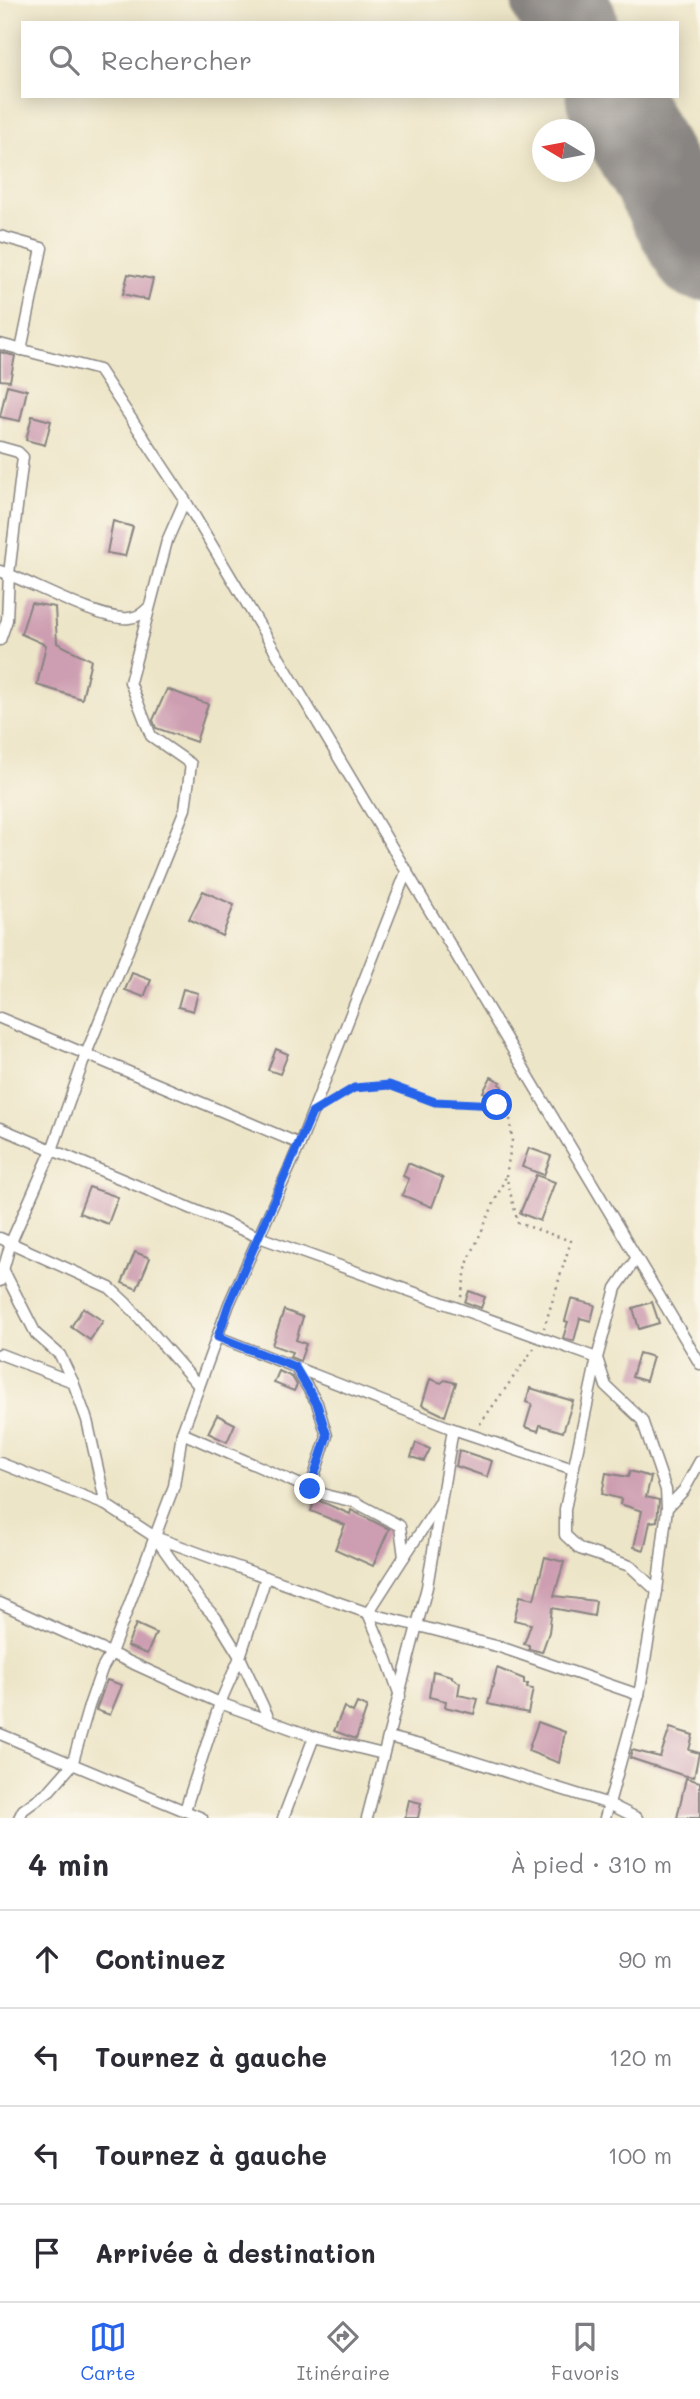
<!DOCTYPE html>
<html lang="fr">
<head>
<meta charset="utf-8">
<style>
	:root { --surface:#fff; --page:#f2f2f3; --text:#2b2b33; --muted:#7c7c81; --line:#e1e1e2; --accent:#2563eb }
	body { margin:0; font-family:Mali,sans-serif; background:var(--page); color:var(--text) }
	.compass { position:absolute; left:532px; top:119px; width:63px; height:63px; border-radius:50%; background:var(--surface); box-shadow:0 4px 18px #0003; rotate:280deg }
	.stop { position:absolute; width:21px; height:21px; margin:-16px; border:5px solid #2563eb; border-radius:50%; background:#fff }
	.stop.end { background:#2563eb; border-color:#fff; box-shadow:0 2px 7px #0008 }
	.list { margin:0; padding:0; list-style:none }
	h2 { display:flex; justify-content:space-between; align-items:center; height:91px; margin:0; padding:0 28px; font-size:30px }
	h2 small { font-size:23px; font-weight:400; color:var(--muted) }
	.list li { display:grid; grid-template-columns:46px 1fr auto; gap:21px; align-items:center; box-sizing:border-box; height:98px; padding:0 28px; border-top:2px solid var(--line) }
	.list b { display:block; font-size:26px; white-space:nowrap }
	.list em { font-size:23px; font-style:normal; color:var(--muted) }
	.icon { flex:none; width:38px; height:38px; fill:none; stroke:currentColor; stroke-width:2; stroke-linecap:round; stroke-linejoin:round }
	.map { position:relative; flex:none; width:700px; height:1818px; overflow:hidden }
	.search { position:absolute; background:var(--surface); box-shadow:0 4px 18px #0003; left:21px; right:21px; top:21px; height:77px; display:flex; align-items:center; gap:18px; box-sizing:border-box; padding:0 24px; border-radius:0px; color:var(--muted); font-size:26px }
	.sheet { height:483px; background:var(--surface) }
	nav { display:flex; justify-content:space-around; align-items:center; box-sizing:border-box; height:98px; border-top:2px solid var(--line); background:var(--surface); font-size:19px; color:var(--muted) }
	nav a { display:grid; justify-items:center; gap:4px }
	nav .on { color:var(--accent) }
	.map>svg:first-child { display:block }
	.lines { fill:none; stroke-linecap:round; stroke-linejoin:round }
	.runway { stroke:#888481; stroke-width:93 }
	.building { fill:#cd9eb1 }
	.minor-casing { stroke:#888481; stroke-width:13 }
	.path { stroke:#888481; stroke-width:2.5; stroke-dasharray:2 5; stroke-linecap:butt }
	.minor { stroke:#fff; stroke-width:10 }
	.route { stroke:#2563eb; stroke-width:9 }
</style>
</head>
<body>
<div class="map">
<svg width="700" height="1818" viewBox="0 0 700 1818">
	<rect width="100%" height="100%" fill="#fbf7ec"/>
	<filter id="ink" filterUnits="userSpaceOnUse"><feTurbulence type="fractalNoise" baseFrequency=".0143" numOctaves="2"/><feDisplacementMap in="SourceGraphic" scale="14" xChannelSelector="R" yChannelSelector="G"/><feConvolveMatrix kernelMatrix="1 2 1 2 8 2 1 2 1" color-interpolation-filters="sRGB"/></filter>
	<filter id="wash" filterUnits="userSpaceOnUse"><feTurbulence type="fractalNoise" baseFrequency=".00686" numOctaves="4" result="noise"/><feDisplacementMap in="SourceGraphic" scale="28" xChannelSelector="R" yChannelSelector="G"/><feGaussianBlur stdDeviation="1.57" result="paint"/><feColorMatrix in="noise" values="0 0 0 0 0 0 0 0 0 0 0 0 0 0 0 0 0 1.4 0 .05"/><feComposite in="paint" operator="in"/></filter>
	<g filter="url(#wash)">
		<rect width="100%" height="100%" fill="#ede5c7"/>
		<g class="lines">
			<g class="runway">
				<path d="M558 0 571 23"/>
				<path d="M612 96 700 254"/>
			</g>
		</g>
		<g id="blocks">
			<g class="building">
				<path d="M128 274 153 279 148 300 123 294Z"/>
				<path d="M0 352 15 356 10 381 0 380Z"/>
				<path d="M7 385 27 390 20 421 0 417Z"/>
				<path d="M32 416 51 421 45 445 26 440Z"/>
				<path d="M113 521 133 527 125 556 107 553Z"/>
				<path d="M31 603 55 607 57 643 91 660 82 699 37 685 46 645 21 634Z"/>
				<path d="M167 689 208 704 196 742 156 728 153 720Z"/>
				<path d="M203 891 234 905 222 936 189 919Z"/>
				<path d="M132 973 151 980 144 997 125 990Z"/>
				<path d="M183 989 198 993 193 1011 178 1007Z"/>
				<path d="M276 1049 288 1054 280 1074 268 1070Z"/>
				<path d="M491 1077 501 1082 499 1084 502 1086 496 1098 483 1092Z"/>
				<path d="M529 1148 551 1156 544 1175 522 1167Z"/>
				<path d="M408 1163 443 1178 432 1207 402 1195 409 1179 403 1176Z"/>
				<path d="M536 1175 555 1182 540 1221 520 1213Z"/>
				<path d="M89 1187 118 1197 108 1224 79 1213Z"/>
				<path d="M135 1252 150 1258 137 1289 122 1283Z"/>
				<path d="M469 1291 485 1297 481 1308 465 1302Z"/>
				<path d="M571 1299 595 1305 591 1321 580 1318 574 1341 563 1338 568 1322 565 1321Z"/>
				<path d="M652 1302 659 1323 639 1329 633 1308Z"/>
				<path d="M83 1308 103 1321 90 1340 71 1327Z"/>
				<path d="M284 1310 303 1317 296 1340 306 1344 300 1361 290 1357 292 1352 272 1345Z"/>
				<path d="M639 1353 653 1357 646 1381 632 1377Z"/>
				<path d="M279 1371 292 1377 297 1385 294 1391 274 1383Z"/>
				<path d="M430 1379 441 1383 445 1380 456 1383 445 1416 422 1405Z"/>
				<path d="M530 1388 573 1401 563 1432 540 1425 538 1431 525 1427 532 1404 526 1402Z"/>
				<path d="M217 1415 235 1424 227 1442 208 1433Z"/>
				<path d="M416 1443 430 1449 424 1461 411 1457Z"/>
				<path d="M459 1450 492 1461 487 1477 456 1466Z"/>
				<path d="M630 1471 651 1477 646 1497 659 1500 657 1521 650 1522 644 1550 634 1547 642 1511 620 1504 621 1499 602 1494 606 1473 628 1477Z"/>
				<path d="M315 1499 350 1514 351 1510 389 1529 373 1566 335 1549 345 1525 311 1511Z"/>
				<path d="M545 1557 564 1562 554 1596 596 1601 594 1616 552 1608 549 1632 542 1652 529 1649V1645L524 1644 531 1624 514 1620 520 1596 534 1599Z"/>
				<path d="M136 1624 156 1633 147 1654 127 1646Z"/>
				<path d="M497 1668 524 1679V1684H528L527 1688 533 1689 528 1713 488 1704Z"/>
				<path d="M433 1671 452 1676V1678L460 1683 458 1695 478 1699 474 1714 445 1707 446 1701 429 1697Z"/>
				<path d="M107 1680 122 1685 110 1715 96 1710Z"/>
				<path d="M357 1703 367 1707 356 1739 334 1731 344 1707 353 1712Z"/>
				<path d="M538 1722 565 1732 559 1763 528 1751Z"/>
				<path d="M670 1728 693 1735 689 1750 699 1753 694 1777 682 1775 630 1758 632 1750 660 1757Z"/>
				<path d="M686 1778 700 1782V1818H677Z"/>
				<path d="M409 1800 421 1803 418 1818H405Z"/>
			</g>
		</g>
	</g>
	<g filter="url(#ink)">
		<use href="#blocks" fill-opacity="0" stroke="#888481" stroke-width="2"/>
		<g class="lines">
			<defs>
				<g id="minor">
					<path d="M0 236 42 248 21 350"/>
					<path d="M0 344 99 370 185 500 700 1364"/>
					<path d="M0 447 18 452 23 457 9 574 7 620 0 640"/>
					<path d="M0 571C31 582 100 621 129 618 138 617 142 614 148 608"/>
					<path d="M0 1018 300 1144"/>
					<path d="M0 1128 259 1237 597 1358 565 1509V1535L580 1549 630 1566 657 1591"/>
					<path d="M0 1238 110 1288 127 1304 199 1386"/>
					<path d="M2 1267 36 1334 60 1355 73 1382"/>
					<path d="M0 1281 11 1242 52 1150 86 1054 185 809 191 764 151 736 130 682 167 541 185 500"/>
					<path d="M218 1337 453 1429"/>
					<path d="M0 1354 73 1382 87 1420 106 1505"/>
					<path d="M295 1367 317 1403 327 1436 310 1489"/>
					<path d="M182 1433 310 1489 329 1496 355 1502 400 1526 404 1557 368 1613 386 1656 400 1696"/>
					<path d="M0 1463 106 1505 155 1537 226 1563 368 1613 500 1647 639 1695"/>
					<path d="M667 1508 684 1490 700 1461"/>
					<path d="M155 1537 201 1602 216 1618 240 1657 270 1721"/>
					<path d="M404 1557 439 1504"/>
					<path d="M0 1603 220 1703 314 1737 383 1754"/>
					<path d="M0 1734 202 1818"/>
					<path d="M389 1737 420 1745 609 1804 637 1818"/>
					<path d="M185 1810 220 1703 240 1657 266 1577"/>
					<path d="M19 1818 23 1810 50 1790 72 1765 89 1706 102 1669 111 1653 174 1486 182 1433 229 1304 300 1144 407 870"/>
					<path d="M283 1818 314 1737"/>
					<path d="M367 1818 427 1587 453 1429 573 1469"/>
					<path d="M605 1818 639 1695 657 1591 667 1508 666 1490 642 1420 606 1386 597 1358 616 1288 636 1259"/>
				</g>
			</defs>
			<use href="#minor" class="minor-casing"/>
			<g class="path">
				<path d="M328 1104 354 1088 389 1085 435 1102 497 1105 510 1118 512 1140 506 1176 518 1223 571 1241 544 1328"/>
				<path d="M461 1297 467 1264 506 1176"/>
				<path d="M480 1424 535 1347"/>
			</g>
			<use href="#minor" class="minor"/>
		</g>
	</g>
	<g class="lines" filter="url(#ink)">
		<path class="route" d="M310 1489 327 1436 317 1404 295 1367 218 1337 229 1304 312 1113 354 1088 389 1085 435 1102 497 1105"/>
	</g>
</svg>
<svg class="compass" viewBox="-18 -18 36 36"><path d="M0-13l5 13h-10z" fill="#e53935"/><path d="M0 13l5-13h-10z" fill="#7c7c81"/></svg>
<div class="stop" style="left:497px;top:1105px"></div>
<div class="stop end" style="left:310px;top:1489px"></div>
<div class="search"><svg class="icon" aria-label="search" viewBox="0 0 24 24"><circle cx="10" cy="10" r="6"/><path d="M15 15l6 6"/></svg>Rechercher</div>
</div>
<section class="sheet">
<h2>4 min<small>À pied · 310 m</small></h2>
<ul class="list">
<li><svg class="icon" aria-label="ahead" viewBox="0 0 24 24"><path d="M12 20V5M6 11l6-6 6 6"/></svg><div><b>Continuez</b></div><em>90 m</em></li>
<li><svg class="icon" aria-label="left" viewBox="0 0 24 24"><path d="M17 20v-9H6M10 6l-5 5 5 5"/></svg><div><b>Tournez à gauche</b></div><em>120 m</em></li>
<li><svg class="icon" aria-label="left" viewBox="0 0 24 24"><path d="M17 20v-9H6M10 6l-5 5 5 5"/></svg><div><b>Tournez à gauche</b></div><em>100 m</em></li>
<li><svg class="icon" aria-label="arrive" viewBox="0 0 24 24"><path d="M6 21V4h12l-3 4 3 4H6"/></svg><div><b>Arrivée à destination</b></div></li>
</ul>
</section>
<nav>
<a class="on"><svg class="icon" aria-label="map" viewBox="0 0 24 24"><path d="M3 6l6-2 6 2 6-2v14l-6 2-6-2-6 2zM9 4v14M15 6v14"/></svg>Carte</a>
<a><svg class="icon" aria-label="directions" viewBox="0 0 24 24"><path d="M12 3l9 9-9 9-9-9zM9 14v-3h6M13 9l2 2-2 2"/></svg>Itinéraire</a>
<a><svg class="icon" aria-label="saved" viewBox="0 0 24 24"><path d="M7 4h10v16l-5-4-5 4z"/></svg>Favoris</a>
</nav>
</body>
</html>
